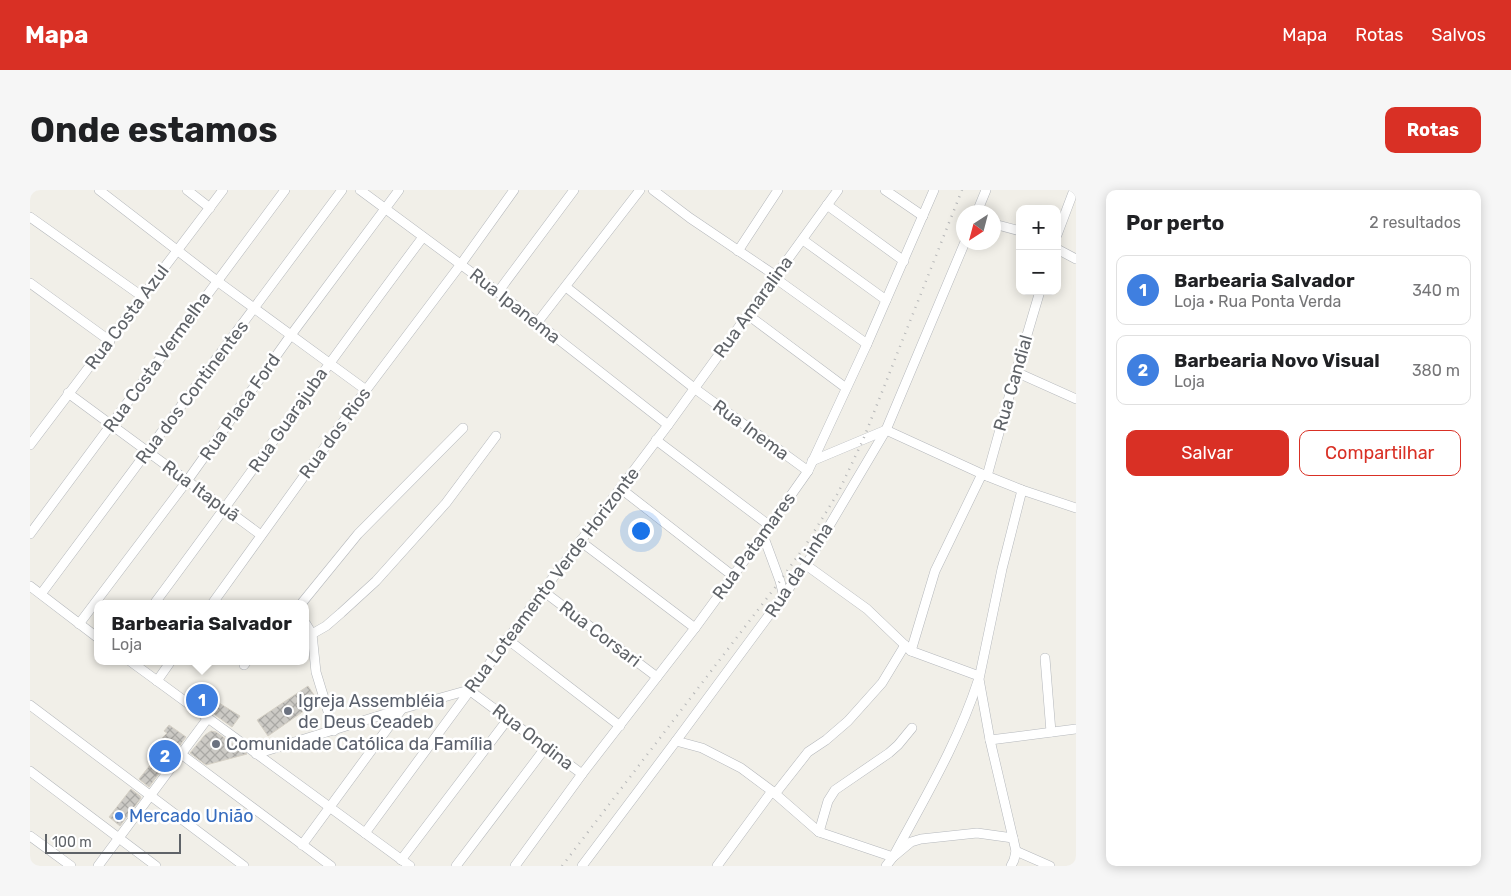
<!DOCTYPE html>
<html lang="pt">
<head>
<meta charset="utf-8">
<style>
	:root { --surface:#fff; --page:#f6f6f6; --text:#202124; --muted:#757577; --line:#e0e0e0; --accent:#d93025 }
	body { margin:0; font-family:Rubik,sans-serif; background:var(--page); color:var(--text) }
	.controls { position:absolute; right:15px; top:15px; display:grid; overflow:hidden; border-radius:10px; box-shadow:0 2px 12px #0003 }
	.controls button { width:45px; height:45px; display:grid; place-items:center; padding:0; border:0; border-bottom:1px solid var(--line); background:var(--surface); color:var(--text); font:25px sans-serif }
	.compass { position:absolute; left:926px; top:15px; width:45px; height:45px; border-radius:50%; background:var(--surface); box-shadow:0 2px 12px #0003; rotate:216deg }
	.scale { position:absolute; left:15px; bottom:12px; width:136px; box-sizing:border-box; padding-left:5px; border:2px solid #5f6368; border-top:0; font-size:14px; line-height:18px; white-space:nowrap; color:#5f6368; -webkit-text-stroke:4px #fff; paint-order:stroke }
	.you { position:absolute; left:610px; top:340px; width:18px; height:18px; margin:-12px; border:4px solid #fff; border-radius:50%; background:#1a73e8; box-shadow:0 0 0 8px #1a73e833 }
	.badge { display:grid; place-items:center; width:32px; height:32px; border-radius:50%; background:var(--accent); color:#fff; font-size:16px; font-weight:700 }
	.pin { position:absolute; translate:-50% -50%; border:2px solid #fff; box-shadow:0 1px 5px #0006 }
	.popup { position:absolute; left:64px; top:410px; width:215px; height:65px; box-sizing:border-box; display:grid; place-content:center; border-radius:10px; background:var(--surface); filter:drop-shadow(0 1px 4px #0005); font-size:16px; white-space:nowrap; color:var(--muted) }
	.popup b { font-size:19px; color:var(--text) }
	.popup::after { content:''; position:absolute; left:50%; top:100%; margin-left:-10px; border:10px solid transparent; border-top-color:var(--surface) }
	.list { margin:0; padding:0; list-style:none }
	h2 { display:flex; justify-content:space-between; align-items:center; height:65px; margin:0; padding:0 20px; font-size:21px }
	h2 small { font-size:16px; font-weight:400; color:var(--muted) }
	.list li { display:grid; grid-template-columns:32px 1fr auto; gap:15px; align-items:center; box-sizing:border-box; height:70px; margin:0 10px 10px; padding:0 10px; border:1px solid var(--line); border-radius:10px }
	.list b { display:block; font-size:19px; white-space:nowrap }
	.list p { margin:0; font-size:16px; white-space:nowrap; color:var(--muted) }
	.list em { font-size:16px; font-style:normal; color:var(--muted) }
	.actions { display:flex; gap:10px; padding:15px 20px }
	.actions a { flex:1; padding:11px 0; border:1px solid var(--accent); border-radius:10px; text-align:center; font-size:18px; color:var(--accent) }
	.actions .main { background:var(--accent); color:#fff }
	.map { position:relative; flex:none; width:1046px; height:676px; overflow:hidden; border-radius:10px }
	header { display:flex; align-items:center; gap:30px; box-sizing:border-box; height:70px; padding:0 25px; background:var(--accent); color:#fff }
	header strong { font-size:24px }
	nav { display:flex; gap:28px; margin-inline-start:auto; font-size:18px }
	.intro { display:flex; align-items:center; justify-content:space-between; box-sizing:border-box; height:120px; padding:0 30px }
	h1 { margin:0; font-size:35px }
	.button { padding:12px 22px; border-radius:10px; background:var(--accent); color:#fff; font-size:18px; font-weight:700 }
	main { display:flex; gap:30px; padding:0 30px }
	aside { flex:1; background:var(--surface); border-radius:10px; box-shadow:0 2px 12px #0003 }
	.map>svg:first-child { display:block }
	.building { fill:url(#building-cross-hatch); stroke:#d6d1c6 }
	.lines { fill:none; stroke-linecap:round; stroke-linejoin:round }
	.minor-casing { stroke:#b5b8bc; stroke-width:10 }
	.minor { stroke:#fff; stroke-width:9 }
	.rail { stroke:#b6b7b8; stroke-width:2.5; stroke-dasharray:1 6; stroke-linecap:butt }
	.worship-dot { fill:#6b7280; stroke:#fff; stroke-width:2 }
	.shop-dot { fill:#3f7fe0; stroke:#fff; stroke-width:2 }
	.labels { text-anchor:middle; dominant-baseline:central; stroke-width:5; stroke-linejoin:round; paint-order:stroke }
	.street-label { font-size:18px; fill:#5f6368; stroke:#fff }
	.worship-label { font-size:18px; fill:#5b616d; stroke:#fff; text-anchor:start }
	.shop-label { font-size:18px; fill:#366cbe; stroke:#fff; text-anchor:start }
</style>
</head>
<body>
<header>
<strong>Mapa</strong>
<nav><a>Mapa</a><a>Rotas</a><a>Salvos</a></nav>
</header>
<div class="intro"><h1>Onde estamos</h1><a class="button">Rotas</a></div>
<main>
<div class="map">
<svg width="1046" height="676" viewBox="0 0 1046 676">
	<defs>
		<pattern id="building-cross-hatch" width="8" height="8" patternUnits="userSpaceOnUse" patternTransform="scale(1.25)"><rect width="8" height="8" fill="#cccac5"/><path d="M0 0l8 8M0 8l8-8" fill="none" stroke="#a9a8a4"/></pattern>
	</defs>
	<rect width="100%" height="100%" fill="#f1efe8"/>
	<g class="building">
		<path d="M278 496 288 511 238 546 227 530Z"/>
		<path d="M173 503 210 526 202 537 167 512Z"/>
		<path d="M139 535 156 547 119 597 109 589 136 555 129 551 137 543 134 541Z"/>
		<path d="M181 541 186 542 217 564 176 575 160 563 175 545Z"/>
		<path d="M101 599 110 606 111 608 90 636 79 627Z"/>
	</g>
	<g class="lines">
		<defs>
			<g id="minor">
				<path d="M69 0 187 91 336 200"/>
				<path d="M157 0 180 18"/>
				<path d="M330 0 468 102 638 235"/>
				<path d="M623 0 660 28 746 86"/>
				<path d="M855 0 893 26"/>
				<path d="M797 15 874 71"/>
				<path d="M947 22 956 0"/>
				<path d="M0 27 113 107"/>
				<path d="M964 34 990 41"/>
				<path d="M1027 45 1044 0"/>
				<path d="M773 50 856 110"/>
				<path d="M1027 59 1046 69"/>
				<path d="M708 61 748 0"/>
				<path d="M745 88 837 154"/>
				<path d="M0 93 80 151"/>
				<path d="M536 97 664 198 778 281"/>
				<path d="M468 102 544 0"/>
				<path d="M718 125 816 198"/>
				<path d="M507 133 610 0"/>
				<path d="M986 182 1046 209"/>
				<path d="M38 203 231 345"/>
				<path d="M626 250 740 336"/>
				<path d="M0 255 193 0"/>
				<path d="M782 271 856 240 952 284 992 300 1046 318"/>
				<path d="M957 286 986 182 1010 101"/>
				<path d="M590 298 703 386"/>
				<path d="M0 344 255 0"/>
				<path d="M733 345 750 391 754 407"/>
				<path d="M550 351 665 438"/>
				<path d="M776 375 837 419 881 461 949 486"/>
				<path d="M0 396 68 448"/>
				<path d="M513 401 627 487"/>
				<path d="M11 404 312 0"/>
				<path d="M124 414C215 292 302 168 393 47"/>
				<path d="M182 414 336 200 431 74 484 0"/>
				<path d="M271 414 328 344 433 238"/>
				<path d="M49 434 157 291 261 145 369 0"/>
				<path d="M276 434 282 444 286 482 304 541"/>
				<path d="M282 444 296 436 311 423 346 391 416 313 466 246"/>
				<path d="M477 449 590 536"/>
				<path d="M881 461 905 381 952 284"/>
				<path d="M1015 468 1021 542"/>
				<path d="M100 471 380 676"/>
				<path d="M214 475 217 471"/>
				<path d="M127 491 141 471"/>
				<path d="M0 515 214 676"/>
				<path d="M960 550 1046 539"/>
				<path d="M646 551 672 558 711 578 742 601 789 642 863 667 881 652 891 649 947 643 983 648"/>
				<path d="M151 564 301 676"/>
				<path d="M226 564 371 519 439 500 552 584"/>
				<path d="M0 581 126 676"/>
				<path d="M745 604 778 562 796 550 818 531 852 493 875 455"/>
				<path d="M789 642 798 611 805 600 859 563 868 555 882 538"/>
				<path d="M335 643 513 401 638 235 808 0"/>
				<path d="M0 646 41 676"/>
				<path d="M272 655 371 520"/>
				<path d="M986 661 1020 676"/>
				<path d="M371 670 478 529"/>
				<path d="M68 676 178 528"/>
				<path d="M426 676 516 557"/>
				<path d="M485 676 552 584 665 438 733 345 778 281 837 154 904 0"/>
				<path d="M552 676 646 551 776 375 856 240 935 52"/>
				<path d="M687 676 742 601"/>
				<path d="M856 676 863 667C894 609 928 553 948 491"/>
				<path d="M981 676 984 670 986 661 960 550 949 489 972 379 992 300"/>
			</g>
		</defs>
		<use href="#minor" class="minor-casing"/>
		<use href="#minor" class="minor"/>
		<path class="rail" d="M532 676 750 391 777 353 808 303 833 250 932 0"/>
	</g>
	<g class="worship-dot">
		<circle cx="258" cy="521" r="5"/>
		<circle cx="186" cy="554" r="5"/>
	</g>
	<circle class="shop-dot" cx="89" cy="626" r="5"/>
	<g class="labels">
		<g class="street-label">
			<text transform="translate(485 116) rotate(38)">Rua Ipanema</text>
			<text transform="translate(723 117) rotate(-54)">Rua Amaralina</text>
			<text transform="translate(97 127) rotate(-53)">Rua Costa Azul</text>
			<text transform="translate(127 172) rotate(-54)">Rua Costa Vermelha</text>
			<text transform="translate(983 193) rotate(-74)">Rua Candial</text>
			<text transform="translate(162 202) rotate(-53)">Rua dos Continentes</text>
			<text transform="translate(210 217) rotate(-55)">Rua Placa Ford</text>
			<text transform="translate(258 230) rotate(-55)">Rua Guarajuba</text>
			<text transform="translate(721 240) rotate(36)">Rua Inema</text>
			<text transform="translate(305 243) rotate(-54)">Rua dos Rios</text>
			<text transform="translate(171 301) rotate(36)">Rua Itapuã</text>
			<text transform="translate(724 356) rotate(-54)">Rua Patamares</text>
			<text transform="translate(769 380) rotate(-57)">Rua da Linha</text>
			<text transform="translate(522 390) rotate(-53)">Rua Loteamento Verde Horizonte</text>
			<text transform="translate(570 444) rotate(37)">Rua Corsari</text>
			<text transform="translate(503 547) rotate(37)">Rua Ondina</text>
		</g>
		<g class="worship-label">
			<text x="268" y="511">Igreja Assembléia<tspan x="268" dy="21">de Deus Ceadeb</tspan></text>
			<text x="196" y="554">Comunidade Católica da Família</text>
		</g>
		<g class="shop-label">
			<text x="99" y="626">Mercado União</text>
		</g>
	</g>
</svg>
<div class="controls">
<button>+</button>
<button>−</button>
</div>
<svg class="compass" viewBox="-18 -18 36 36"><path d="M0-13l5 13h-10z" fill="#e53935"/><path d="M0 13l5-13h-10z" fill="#757577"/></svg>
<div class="scale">100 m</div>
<div class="you"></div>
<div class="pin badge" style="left:172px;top:510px;background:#3f7fe0">1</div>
<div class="popup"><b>Barbearia Salvador</b>Loja</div>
<div class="pin badge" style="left:135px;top:566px;background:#3f7fe0">2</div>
</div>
<aside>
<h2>Por perto<small>2 resultados</small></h2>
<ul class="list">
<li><span class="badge" style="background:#3f7fe0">1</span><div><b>Barbearia Salvador</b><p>Loja · Rua Ponta Verda</p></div><em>340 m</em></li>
<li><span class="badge" style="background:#3f7fe0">2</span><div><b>Barbearia Novo Visual</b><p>Loja</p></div><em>380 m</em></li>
</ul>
<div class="actions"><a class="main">Salvar</a><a>Compartilhar</a></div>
</aside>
</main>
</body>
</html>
